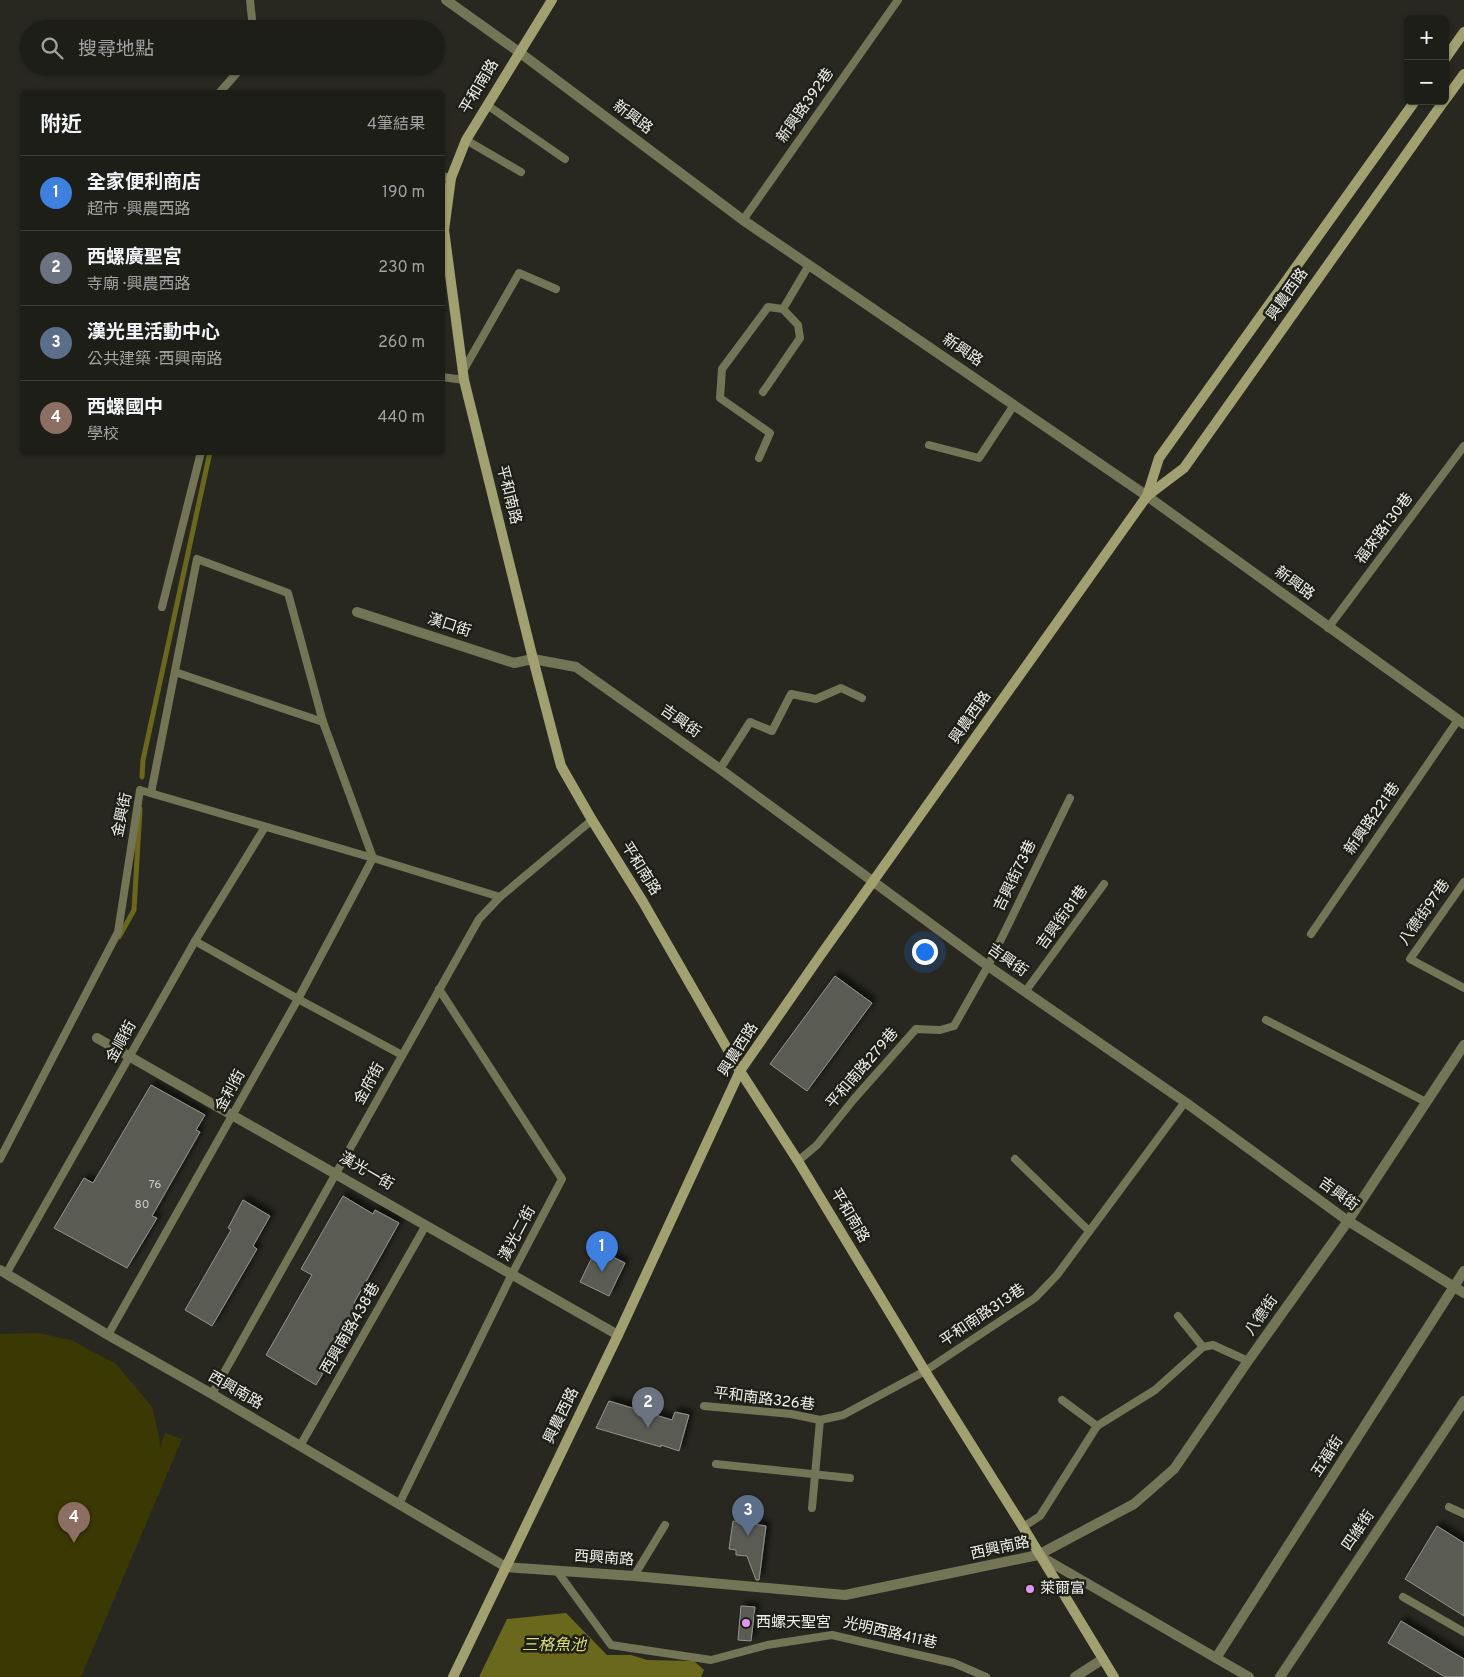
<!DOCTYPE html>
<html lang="zh-TW">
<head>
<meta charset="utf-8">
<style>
	:root { --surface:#1e1e19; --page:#2b2b26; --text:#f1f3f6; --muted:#a1a2a2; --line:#3c3c38; --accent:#de98f2 }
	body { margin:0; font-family:Overpass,"Noto Sans TC",sans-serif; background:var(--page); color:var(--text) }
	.controls { position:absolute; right:15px; top:15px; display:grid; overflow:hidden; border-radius:8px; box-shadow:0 1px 4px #0004 }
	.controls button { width:45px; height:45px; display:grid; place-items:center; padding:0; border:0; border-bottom:1px solid var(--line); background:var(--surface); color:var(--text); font:25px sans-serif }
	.you { position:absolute; left:924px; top:951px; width:18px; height:18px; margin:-12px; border:4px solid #fff; border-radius:50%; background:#1a73e8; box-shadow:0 0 0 8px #1a73e833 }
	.badge { display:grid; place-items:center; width:32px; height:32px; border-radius:50%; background:var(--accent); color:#fff; font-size:16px; font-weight:700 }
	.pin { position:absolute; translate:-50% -41px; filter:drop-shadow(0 1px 2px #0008) }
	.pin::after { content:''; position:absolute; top:26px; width:18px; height:15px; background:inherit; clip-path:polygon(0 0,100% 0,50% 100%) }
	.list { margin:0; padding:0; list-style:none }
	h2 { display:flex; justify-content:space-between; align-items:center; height:65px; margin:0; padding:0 20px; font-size:21px }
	h2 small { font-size:16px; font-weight:400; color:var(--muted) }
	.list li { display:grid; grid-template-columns:32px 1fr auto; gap:15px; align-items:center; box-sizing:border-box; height:75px; padding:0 20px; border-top:1px solid var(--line) }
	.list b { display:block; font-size:19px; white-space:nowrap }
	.list p { margin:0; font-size:16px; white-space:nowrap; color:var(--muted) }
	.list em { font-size:16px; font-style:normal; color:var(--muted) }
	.icon { flex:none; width:28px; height:28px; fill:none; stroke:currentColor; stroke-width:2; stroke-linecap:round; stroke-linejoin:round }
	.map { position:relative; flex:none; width:1464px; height:1677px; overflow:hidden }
	.search { position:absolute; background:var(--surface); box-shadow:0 1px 4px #0004; left:20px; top:20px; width:425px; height:55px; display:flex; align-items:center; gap:12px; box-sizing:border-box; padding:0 18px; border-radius:28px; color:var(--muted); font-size:19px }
	.panel { position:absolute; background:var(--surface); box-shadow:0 1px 4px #0004; left:20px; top:90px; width:425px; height:365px; border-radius:8px }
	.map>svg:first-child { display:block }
	.green { fill:#3a3904 }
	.water { fill:#6a681c }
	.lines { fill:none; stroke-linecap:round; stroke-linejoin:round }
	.stream { stroke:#6a681c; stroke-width:5 }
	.building { fill:#5a5b52; stroke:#93948b; filter:url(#shadow) }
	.service { stroke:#747457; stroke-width:8 }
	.minor { stroke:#747457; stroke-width:10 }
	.tertiary { stroke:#747457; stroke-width:10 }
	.secondary { stroke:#a0a071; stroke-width:10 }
	.poi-dot { fill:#de98f2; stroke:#1e1f17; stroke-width:2 }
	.labels { text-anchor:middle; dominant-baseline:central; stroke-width:5; stroke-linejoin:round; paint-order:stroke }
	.number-label { font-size:12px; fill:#cacac4 }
	.street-label { font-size:15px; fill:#efefea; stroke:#1e1f17 }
	.poi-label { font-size:15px; fill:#efefea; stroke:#1e1f17; text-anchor:start }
	.water-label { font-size:16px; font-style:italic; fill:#dede77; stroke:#1e1f17 }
</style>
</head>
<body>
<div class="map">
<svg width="1464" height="1677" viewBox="0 0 1464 1677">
	<defs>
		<filter id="shadow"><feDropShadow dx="4.5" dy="-4.5" stdDeviation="2.5" flood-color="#0009"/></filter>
	</defs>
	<rect width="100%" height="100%" fill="#282821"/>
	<path class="green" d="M38 1333 71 1340 116 1364 152 1407 159 1436 160 1448 165 1433 182 1439 81 1677H0V1334Z"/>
	<path class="water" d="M566 1613 607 1655H631L647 1660 694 1661 704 1670 701 1677H479L507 1619Z"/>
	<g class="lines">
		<g class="stream">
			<path d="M142 777 143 760 210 452"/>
			<path d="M119 937 134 910 140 809"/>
		</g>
	</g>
	<g class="building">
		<path d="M835 976 872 1003 807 1091 770 1064Z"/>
		<path d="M151 1085 205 1115 196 1130 200 1132 152 1216 157 1218 127 1268 54 1228 84 1178 93 1183Z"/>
		<path d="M343 1196 373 1214 375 1210 399 1223 354 1303 362 1307 316 1385 266 1355 312 1275 301 1269Z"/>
		<path d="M243 1200 270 1216 253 1246 257 1249 212 1326 185 1310 231 1230 228 1228Z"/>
		<path d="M596 1249 625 1263 609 1296 580 1282Z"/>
		<path d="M609 1401 672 1420 675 1412 689 1415 679 1451 661 1445V1447L596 1428Z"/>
		<path d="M733 1521 766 1526 759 1580H756L747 1556 736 1555V1550L729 1549Z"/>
		<path d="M1437 1526 1464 1543V1616L1405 1579Z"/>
		<path d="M741 1606 755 1607 751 1641 738 1640Z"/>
		<path d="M1401 1621 1464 1659V1677H1445L1388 1643Z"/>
	</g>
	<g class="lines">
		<g class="service">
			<path d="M250 0 253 29"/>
			<path d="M220 92 243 66"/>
			<path d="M487 105 565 159"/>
			<path d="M466 140 521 172"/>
			<path d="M442 176 451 178"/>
			<path d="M743 220 898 0"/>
			<path d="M783 309 809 265"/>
			<path d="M463 371 519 273 556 289"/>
			<path d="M442 377 464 380"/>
			<path d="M929 445 979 458 1014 405"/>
			<path d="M759 458 770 433 720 398 722 369 768 307 783 309 798 325 800 338 763 392"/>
			<path d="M162 607 201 452"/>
			<path d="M1328 628 1464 446"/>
			<path d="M175 672 323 722"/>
			<path d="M720 769 750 722 772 731 791 694 816 699 841 688 862 698"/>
			<path d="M1464 882 1410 959 1464 988"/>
			<path d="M1311 934 1458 720"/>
			<path d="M195 941 298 999 402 1055"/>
			<path d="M1025 992 1104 884"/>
			<path d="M1266 1020 1426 1102"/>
			<path d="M0 1159 118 932 140 790 373 858 500 897"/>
			<path d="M1015 1159 1089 1231"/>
			<path d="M798 1161 817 1145 854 1099 916 1029 940 1030 954 1026 988 966 1070 798"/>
			<path d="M6 1274 195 941 265 827"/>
			<path d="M1178 1316 1203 1347"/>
			<path d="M108 1335 298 999 373 858 323 722 288 593 197 559 151 793"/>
			<path d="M212 1394 479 919 500 897 592 820"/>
			<path d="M1062 1400 1097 1426 1155 1390 1203 1347 1213 1345 1248 1361"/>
			<path d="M704 1406 791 1414 820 1420 843 1415 925 1371 1035 1298 1057 1275 1185 1102"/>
			<path d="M300 1446 426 1225"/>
			<path d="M716 1464 850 1478"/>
			<path d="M399 1504 512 1274 562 1179 439 989"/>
			<path d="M1449 1507 1464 1514"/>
			<path d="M812 1508 820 1420"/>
			<path d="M1023 1527 1040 1516 1097 1426"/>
			<path d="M557 1571 611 1645 711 1660 767 1645 832 1635 954 1663 986 1677"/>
			<path d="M634 1576 665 1525"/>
			<path d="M1403 1597 1464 1632"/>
		</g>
		<g class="minor">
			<path d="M357 612 514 663 533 659 576 667 720 769 988 966 1185 1102 1348 1221 1464 1293"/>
			<path d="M97 1038 618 1335"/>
			<path d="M0 1270 108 1335 212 1394 506 1567 634 1576 845 1595 1038 1555 1249 1677"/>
			<path d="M1038 1555 1134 1504 1174 1469 1248 1361 1348 1221 1464 1045"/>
			<path d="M1216 1658 1464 1271"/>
			<path d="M1075 1677 1103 1659"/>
			<path d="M1280 1677 1464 1401"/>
		</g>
		<path class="tertiary" d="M446 0 519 52 743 220 1147 496 1464 724"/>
		<g class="secondary">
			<path d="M552 0 466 140 451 178 444 230 464 380 533 659 561 766 592 820 643 902 740 1071 798 1161 925 1371 1023 1527 1114 1677"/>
			<path d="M1445 59 1464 32"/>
			<path d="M1445 100 1464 74"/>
			<path d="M1147 496 1184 468 1444 101"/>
			<path d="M453 1677 618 1335 740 1071 820 956 1147 496 1159 458 1415 101"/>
		</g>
	</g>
	<g class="poi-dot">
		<circle cx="1030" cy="1589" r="5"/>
		<circle cx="746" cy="1623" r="5"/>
	</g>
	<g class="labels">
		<g class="number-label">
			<text x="155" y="1185">76</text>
			<text x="142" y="1205">80</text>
		</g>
		<g class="street-label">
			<text transform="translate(480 87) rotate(-59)">平和南路</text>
			<text transform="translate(806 106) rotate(-55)">新興路392巷</text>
			<text transform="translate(632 118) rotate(37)">新興路</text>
			<text transform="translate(1288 295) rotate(-55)">興農西路</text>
			<text transform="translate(962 351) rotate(34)">新興路</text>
			<text transform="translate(508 495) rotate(76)">平和南路</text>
			<text transform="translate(1385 529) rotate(-53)">福來路130巷</text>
			<text transform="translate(1294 584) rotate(36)">新興路</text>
			<text transform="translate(449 626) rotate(18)">漢口街</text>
			<text transform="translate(971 718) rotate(-55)">興農西路</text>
			<text transform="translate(680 722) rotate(35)">吉興街</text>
			<text transform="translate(123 815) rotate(-78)">金興街</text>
			<text transform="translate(1373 819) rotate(-55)">新興路221巷</text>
			<text transform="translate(640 869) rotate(58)">平和南路</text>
			<text transform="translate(1016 876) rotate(-64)">吉興街73巷</text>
			<text transform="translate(1425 913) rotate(-55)">八德街97巷</text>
			<text transform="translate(1063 918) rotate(-54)">吉興街81巷</text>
			<text transform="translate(1007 961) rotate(35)">吉興街</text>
			<text transform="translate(122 1042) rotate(-61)">金順街</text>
			<text transform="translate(739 1050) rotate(-58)">興農西路</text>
			<text transform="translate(863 1069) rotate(-49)">平和南路279巷</text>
			<text transform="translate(370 1084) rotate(-61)">金府街</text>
			<text transform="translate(231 1091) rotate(-61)">金利街</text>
			<text transform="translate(366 1172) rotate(30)">漢光一街</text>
			<text transform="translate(1338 1195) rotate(36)">吉興街</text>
			<text transform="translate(849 1216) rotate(59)">平和南路</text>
			<text transform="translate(518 1234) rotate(-62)">漢光二街</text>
			<text transform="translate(983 1316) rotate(-34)">平和南路313巷</text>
			<text transform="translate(1262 1316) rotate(-55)">八德街</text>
			<text transform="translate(351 1329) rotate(-60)">西興南路438巷</text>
			<text transform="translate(235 1391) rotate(30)">西興南路</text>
			<text transform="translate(764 1400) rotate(7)">平和南路326巷</text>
			<text transform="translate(562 1416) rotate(-64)">興農西路</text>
			<text transform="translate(1328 1457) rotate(-57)">五福街</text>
			<text transform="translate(1359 1531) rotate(-56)">四維街</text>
			<text transform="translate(1000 1549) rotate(-12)">西興南路</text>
			<text transform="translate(604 1559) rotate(4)">西興南路</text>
			<text transform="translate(890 1634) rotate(13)">光明西路411巷</text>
		</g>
		<g class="poi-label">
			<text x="1040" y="1589">萊爾富</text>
			<text x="756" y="1623">西螺天聖宮</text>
		</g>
		<g class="water-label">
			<text x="554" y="1646">三格魚池</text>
		</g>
	</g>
</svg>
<div class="controls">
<button>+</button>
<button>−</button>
</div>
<div class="you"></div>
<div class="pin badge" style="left:602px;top:1272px;background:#3f7fe0">1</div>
<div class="pin badge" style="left:648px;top:1428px;background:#6b7280">2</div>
<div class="pin badge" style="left:748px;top:1536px;background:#5c6f8a">3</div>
<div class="pin badge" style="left:74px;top:1543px;background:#8d6e63">4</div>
<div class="search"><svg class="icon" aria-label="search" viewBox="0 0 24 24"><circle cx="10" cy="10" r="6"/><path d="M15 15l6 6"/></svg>搜尋地點</div>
<section class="panel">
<h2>附近<small>4筆結果</small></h2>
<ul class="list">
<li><span class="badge" style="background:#3f7fe0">1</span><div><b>全家便利商店</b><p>超市 · 興農西路</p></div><em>190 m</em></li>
<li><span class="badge" style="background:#6b7280">2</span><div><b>西螺廣聖宮</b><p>寺廟 · 興農西路</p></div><em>230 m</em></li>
<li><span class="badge" style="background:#5c6f8a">3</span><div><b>漢光里活動中心</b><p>公共建築 · 西興南路</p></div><em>260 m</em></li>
<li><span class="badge" style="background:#8d6e63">4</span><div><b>西螺國中</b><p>學校</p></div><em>440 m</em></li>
</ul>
</section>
</div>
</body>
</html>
